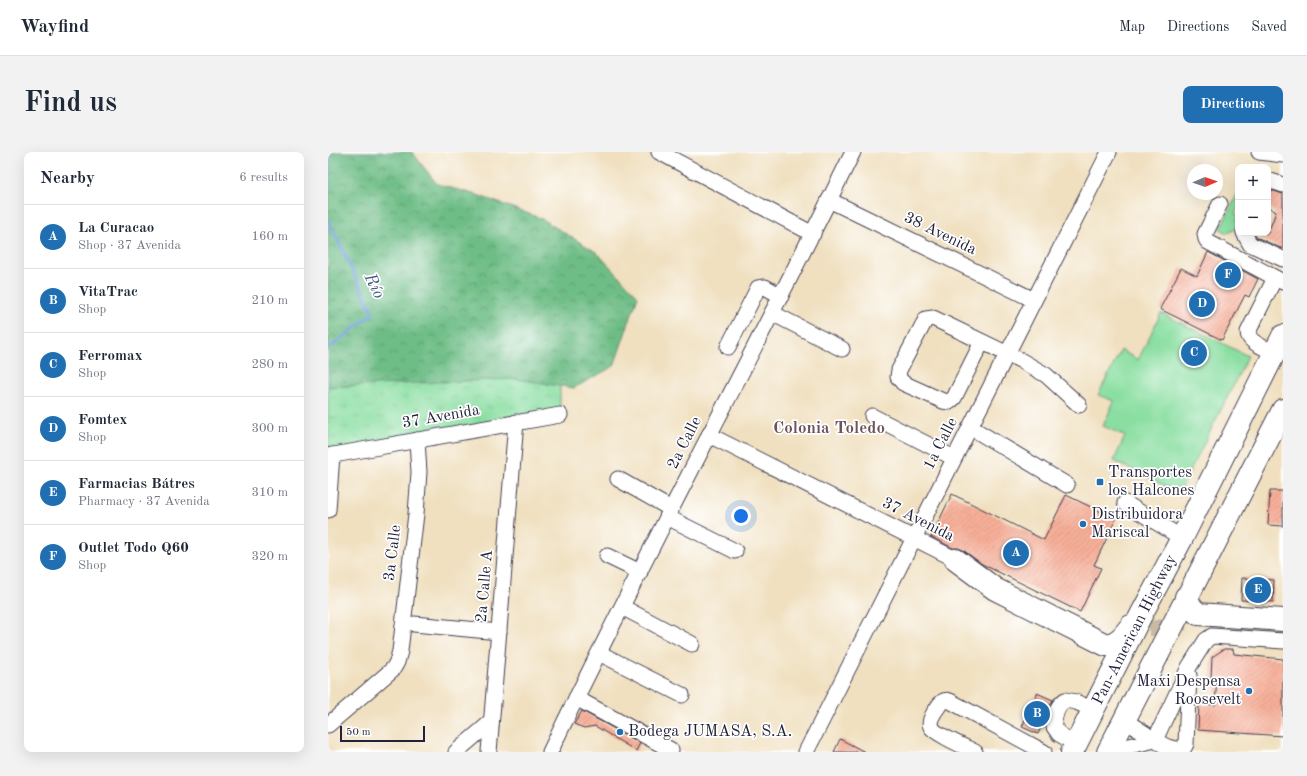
<!DOCTYPE html>
<html lang="en">
<head>
<meta charset="utf-8">
<style>
	:root { --surface:#fff; --page:#f2f2f3; --text:#1f2937; --muted:#747a83; --line:#e0e1e3; --accent:#1f6fb2 }
	body { margin:0; font-family:"Old Standard TT",serif; background:var(--page); color:var(--text) }
	.controls { position:absolute; right:12px; top:12px; display:grid; overflow:hidden; border-radius:8px; box-shadow:0 4px 16px #0002 }
	.controls button { width:36px; height:36px; display:grid; place-items:center; padding:0; border:0; border-bottom:1px solid var(--line); background:var(--surface); color:var(--text); font:20px sans-serif }
	.compass { position:absolute; left:859px; top:12px; width:36px; height:36px; border-radius:50%; background:var(--surface); box-shadow:0 4px 16px #0002; rotate:88deg }
	.scale { position:absolute; left:12px; bottom:10px; width:85px; box-sizing:border-box; padding-left:4px; border:2px solid #22223b; border-top:0; font-size:11px; line-height:14px; white-space:nowrap; color:#22223b; -webkit-text-stroke:3px #fff; paint-order:stroke }
	.you { position:absolute; left:413px; top:364px; width:14px; height:14px; margin:-10px; border:3px solid #fff; border-radius:50%; background:#1a73e8; box-shadow:0 0 0 6px #1a73e833 }
	.badge { display:grid; place-items:center; width:26px; height:26px; border-radius:50%; background:var(--accent); color:#fff; font-size:13px; font-weight:700 }
	.pin { position:absolute; translate:-50% -50%; border:2px solid #fff; box-shadow:0 1px 4px #0006 }
	.list { margin:0; padding:0; list-style:none }
	h2 { display:flex; justify-content:space-between; align-items:center; height:52px; margin:0; padding:0 16px; font-size:17px }
	h2 small { font-size:13px; font-weight:400; color:var(--muted) }
	.list li { display:grid; grid-template-columns:26px 1fr auto; gap:12px; align-items:center; box-sizing:border-box; height:64px; padding:0 16px; border-top:1px solid var(--line) }
	.list b { display:block; font-size:15px; white-space:nowrap }
	.list p { margin:0; font-size:13px; white-space:nowrap; color:var(--muted) }
	.list em { font-size:13px; font-style:normal; color:var(--muted) }
	.map { position:relative; flex:none; width:955px; height:600px; overflow:hidden; border-radius:8px }
	header { display:flex; align-items:center; gap:24px; box-sizing:border-box; height:56px; padding:0 20px; background:var(--surface); border-bottom:1px solid var(--line) }
	header strong { font-size:19px }
	nav { display:flex; gap:22px; margin-inline-start:auto; font-size:14px }
	.intro { display:flex; align-items:center; justify-content:space-between; box-sizing:border-box; height:96px; padding:0 24px }
	h1 { margin:0; font-size:28px }
	.button { padding:10px 18px; border-radius:8px; background:var(--accent); color:#fff; font-size:14px; font-weight:700 }
	main { display:flex; gap:24px; padding:0 24px }
	aside { flex:1; background:var(--surface); border-radius:8px; box-shadow:0 4px 16px #0002 }
	.map>svg:first-child { display:block }
	.grass { fill:#89dea0; stroke:#56806e }
	.forest { fill:url(#forest-crowns); stroke:#487060 }
	.park { fill:url(#park-tufts); stroke:#56806e }
	.lines { fill:none; stroke-linecap:round; stroke-linejoin:round }
	.stream { stroke:#6d9bd5; stroke-width:3.5 }
	.building { fill:url(#building-hatch) }
	.minor-tunnel { stroke:#c7baa5; stroke-width:15; stroke-dasharray:15 8; stroke-linecap:butt }
	.minor-casing { stroke:#413e4f; stroke-width:17 }
	.highway-casing { stroke:#413e4f; stroke-width:24 }
	.minor { stroke:#fff; stroke-width:15 }
	.highway { stroke:#fff; stroke-width:22 }
	.poi-dot { fill:#1f6fb2; stroke:#fff; stroke-width:1.5 }
	.labels { text-anchor:middle; dominant-baseline:central; stroke-width:3.5; stroke-linejoin:round; paint-order:stroke }
	.street-label { font-size:16px; fill:#22223b; stroke:#fff }
	.poi-label { font-size:16px; fill:#22223b; stroke:#fff; text-anchor:start }
	.water-label { font-size:17px; font-style:italic; fill:#445880; stroke:#fff }
	.neighbourhood-label { font-size:17px; font-weight:bold; fill:#6d535c; stroke:#fff }
</style>
</head>
<body>
<header>
<strong>Wayfind</strong>
<nav><a>Map</a><a>Directions</a><a>Saved</a></nav>
</header>
<div class="intro"><h1>Find us</h1><a class="button">Directions</a></div>
<main>
<aside>
<h2>Nearby<small>6 results</small></h2>
<ul class="list">
<li><span class="badge">A</span><div><b>La Curacao</b><p>Shop · 37 Avenida</p></div><em>160 m</em></li>
<li><span class="badge">B</span><div><b>VitaTrac</b><p>Shop</p></div><em>210 m</em></li>
<li><span class="badge">C</span><div><b>Ferromax</b><p>Shop</p></div><em>280 m</em></li>
<li><span class="badge">D</span><div><b>Fomtex</b><p>Shop</p></div><em>300 m</em></li>
<li><span class="badge">E</span><div><b>Farmacias Bátres</b><p>Pharmacy · 37 Avenida</p></div><em>310 m</em></li>
<li><span class="badge">F</span><div><b>Outlet Todo Q60</b><p>Shop</p></div><em>320 m</em></li>
</ul>
</aside>
<div class="map">
<svg width="955" height="600" viewBox="0 0 955 600">
	<defs>
		<pattern id="forest-crowns" width="20" height="18" patternUnits="userSpaceOnUse"><rect width="20" height="18" fill="#6ebd86"/><path d="M2 6a3 3 0 1 1 6 0M12 15a3 3 0 1 1 6 0" fill="none" stroke="#5a996f"/></pattern>
		<pattern id="park-tufts" width="24" height="20" patternUnits="userSpaceOnUse"><rect width="24" height="20" fill="#89dea0"/><path d="M3 7l-1-3M5 7V3M7 7l1-3M15 17l-1-3M17 17v-4M19 17l1-3" fill="none" stroke="#76be8b"/></pattern>
		<pattern id="building-hatch" width="6" height="6" patternUnits="userSpaceOnUse"><rect width="6" height="6" fill="#f7af98"/><path d="M-1 1l2-2M0 6l6-6M5 7l2-2" fill="none" stroke="#d39684"/></pattern>
	</defs>
	<rect width="100%" height="100%" fill="#fff"/>
	<filter id="ink" filterUnits="userSpaceOnUse"><feTurbulence type="fractalNoise" baseFrequency=".025" numOctaves="2"/><feDisplacementMap in="SourceGraphic" scale="8" xChannelSelector="R" yChannelSelector="G"/><feConvolveMatrix kernelMatrix="1 2 1 2 8 2 1 2 1" color-interpolation-filters="sRGB"/></filter>
	<filter id="wash" filterUnits="userSpaceOnUse"><feTurbulence type="fractalNoise" baseFrequency=".012" numOctaves="4" result="noise"/><feDisplacementMap in="SourceGraphic" scale="16" xChannelSelector="R" yChannelSelector="G"/><feGaussianBlur stdDeviation="0.9" result="paint"/><feColorMatrix in="noise" values="0 0 0 0 0 0 0 0 0 0 0 0 0 0 0 0 0 1.4 0 .05"/><feComposite in="paint" operator="in"/></filter>
	<g filter="url(#wash)">
		<rect width="100%" height="100%" fill="#f0e0c0"/>
		<g class="grass">
			<path d="M910 41V55L907 62 910 63 908 77 900 81 892 77Z"/>
			<path d="M833 161 920 204 851 341 786 309 797 284 775 274 786 249 770 243 793 198 810 208Z"/>
		</g>
		<path class="forest" d="M0 0H84L109 32 149 43 212 66 268 100 310 144 286 214 246 236 188 227 0 235Z"/>
		<path class="park" d="M188 227 232 234V263L0 304V235Z"/>
		<g class="lines">
			<g class="stream">
				<path d="M0 35 1 0"/>
				<path d="M0 68 45 161 3 195 0 194"/>
			</g>
		</g>
		<g id="blocks">
			<g class="building">
				<path d="M940 37 955 42V97L928 85 926 81H940L948 60 940 55Z"/>
				<path d="M880 100 930 127 921 145 917 143 894 188 832 157 853 116 869 124Z"/>
				<path d="M942 339H955V374L940 373Z"/>
				<path d="M624 342 716 388 738 343 788 367 766 413 773 416 752 460 654 412 635 398 630 396H625L603 385Z"/>
				<path d="M914 426 946 428 945 450 913 448Z"/>
				<path d="M896 497H905L906 502 955 507V584L870 578 871 552 887 553 889 526 883 527 884 505Z"/>
				<path d="M709 541 725 548 710 582 694 575Z"/>
				<path d="M254 559 312 591 308 599 267 574 256 576 246 572Z"/>
				<path d="M512 587 537 600H506Z"/>
			</g>
		</g>
	</g>
	<g filter="url(#ink)">
		<use href="#blocks" fill-opacity="0" stroke="#413e4f" stroke-width="1"/>
		<g class="lines">
			<path class="minor-tunnel" d="M798 481 854 471H866"/>
			<defs>
				<g id="minor">
					<path d="M331 0 485 82"/>
					<path d="M931 0 955 3"/>
					<path d="M940 28 955 33"/>
					<path d="M501 48 706 148"/>
					<path d="M892 52 877 82 878 87 880 90 955 130"/>
					<path d="M916 81 922 92 955 107"/>
					<path d="M444 161 514 197"/>
					<path d="M654 190 626 246 621 250 615 249 575 231 570 225 571 218 598 167 605 166 692 208 718 223 751 253"/>
					<path d="M400 195 430 136 437 135 453 144"/>
					<path d="M947 201C938 196 920 191 920 180L947 126"/>
					<path d="M544 264 626 306"/>
					<path d="M642 275 739 333"/>
					<path d="M381 283 637 412"/>
					<path d="M0 304 232 263"/>
					<path d="M290 327 343 357"/>
					<path d="M797 351 854 386"/>
					<path d="M0 358 4 303"/>
					<path d="M339 365 407 399"/>
					<path d="M279 404 312 420"/>
					<path d="M294 455 364 492"/>
					<path d="M86 472 171 480"/>
					<path d="M271 501 354 543"/>
					<path d="M248 546 343 598"/>
					<path d="M796 568 827 588 861 515 878 488 884 484 955 489"/>
					<path d="M0 573 65 517 69 510 72 499 88 362 91 320 89 288"/>
					<path d="M748 592 731 582 726 575C725 566 729 553 737 548L748 550 766 558"/>
					<path d="M780 599 827 588C836 594 845 599 856 596L858 592 861 523"/>
					<path d="M128 600 163 570"/>
					<path d="M161 600 188 270"/>
					<path d="M222 600C319 398 426 201 525 0"/>
					<path d="M478 600 781 0"/>
					<path d="M647 600C639 596 606 581 603 575 600 569 606 560 610 555 613 550 616 547 622 549L716 600"/>
				</g>
				<g id="highway">
					<path d="M628 408 667 437 778 493C790 492 796 483 803 474"/>
					<path d="M858 445 863 455 870 462 955 468"/>
					<path d="M744 600 813 463 854 386 955 184"/>
					<path d="M780 600 955 258"/>
				</g>
			</defs>
			<use href="#minor" class="minor-casing"/>
			<use href="#highway" class="highway-casing"/>
			<use href="#minor" class="minor"/>
			<use href="#highway" class="highway"/>
		</g>
	</g>
	<g class="poi-dot">
		<rect x="768" y="326" width="8" height="8" rx="2"/>
		<circle cx="755" cy="372" r="4"/>
		<circle cx="921" cy="539" r="4"/>
		<circle cx="292" cy="580" r="4"/>
	</g>
	<g class="labels">
		<g class="street-label">
			<text transform="translate(612 82) rotate(26)">38 Avenida</text>
			<text transform="translate(113 265) rotate(-10)">37 Avenida</text>
			<text transform="translate(357 291) rotate(-63)">2a Calle</text>
			<text transform="translate(613 292) rotate(-63)">1a Calle</text>
			<text transform="translate(590 368) rotate(27)">37 Avenida</text>
			<text transform="translate(65 401) rotate(-83)">3a Calle</text>
			<text transform="translate(157 434) rotate(-85)">2a Calle A</text>
			<text transform="translate(807 478) rotate(-63)">Pan-American Highway</text>
		</g>
		<g class="poi-label">
			<text x="780" y="321">Transportes<tspan x="780" dy="18">los Halcones</tspan></text>
			<text x="763" y="363">Distribuidora<tspan x="763" dy="18">Mariscal</tspan></text>
			<text x="913" y="530" text-anchor="end">Maxi Despensa<tspan x="913" dy="18">Roosevelt</tspan></text>
			<text x="300" y="580">Bodega JUMASA, S.A.</text>
		</g>
		<g class="water-label">
			<text transform="translate(46 134) rotate(64)">Río</text>
		</g>
		<g class="neighbourhood-label">
			<text x="501" y="276">Colonia Toledo</text>
		</g>
	</g>
</svg>
<div class="controls">
<button>+</button>
<button>−</button>
</div>
<svg class="compass" viewBox="-18 -18 36 36"><path d="M0-13l5 13h-10z" fill="#e53935"/><path d="M0 13l5-13h-10z" fill="#747a83"/></svg>
<div class="scale">50 m</div>
<div class="you"></div>
<div class="pin badge" style="left:688px;top:401px">A</div>
<div class="pin badge" style="left:709px;top:562px">B</div>
<div class="pin badge" style="left:866px;top:201px">C</div>
<div class="pin badge" style="left:874px;top:152px">D</div>
<div class="pin badge" style="left:930px;top:438px">E</div>
<div class="pin badge" style="left:900px;top:123px">F</div>
</div>
</main>
</body>
</html>
